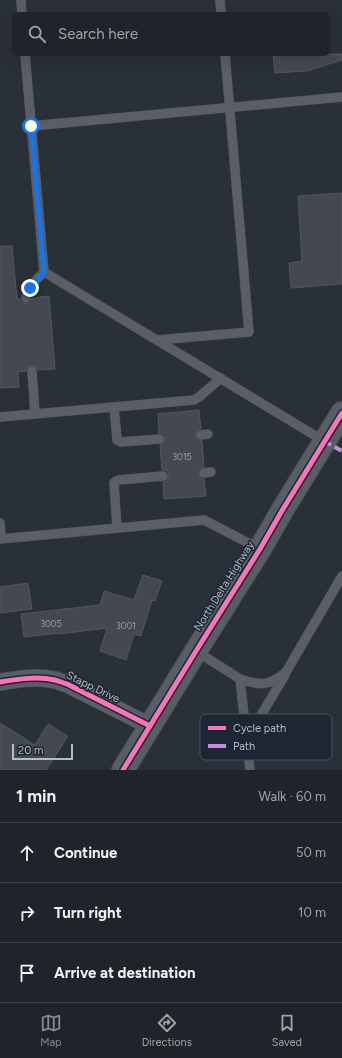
<!DOCTYPE html>
<html lang="en">
<head>
<meta charset="utf-8">
<style>
	:root { --surface:#20242a; --page:#282c32; --text:#f1f3f6; --muted:#a2a4a8; --line:#3d4147; --accent:#848b96 }
	body { margin:0; font-family:Figtree,sans-serif; background:var(--page); color:var(--text) }
	.scale { position:absolute; left:12px; bottom:10px; width:61px; box-sizing:border-box; padding-left:4px; border:2px solid #b4bcc9; border-top:0; font-size:11px; line-height:14px; white-space:nowrap; color:#b4bcc9; -webkit-text-stroke:3px #1d2633; paint-order:stroke }
	.stop { position:absolute; width:12px; height:12px; margin:-9px; border:3px solid #1a73e8; border-radius:50%; background:#fff }
	.stop.end { background:#1a73e8; border-color:#fff; box-shadow:0 1px 4px #0008 }
	.list { margin:0; padding:0; list-style:none }
	h2 { display:flex; justify-content:space-between; align-items:center; height:52px; margin:0; padding:0 16px; font-size:17px }
	h2 small { font-size:13px; font-weight:400; color:var(--muted) }
	.list li { display:grid; grid-template-columns:26px 1fr auto; gap:12px; align-items:center; box-sizing:border-box; height:60px; padding:0 16px; border-top:1px solid var(--line) }
	.list b { display:block; font-size:15px; white-space:nowrap }
	.list em { font-size:13px; font-style:normal; color:var(--muted) }
	.icon { flex:none; width:22px; height:22px; fill:none; stroke:currentColor; stroke-width:2; stroke-linecap:round; stroke-linejoin:round }
	.map { position:relative; flex:none; width:342px; height:770px; overflow:hidden }
	.search { position:absolute; background:var(--surface); box-shadow:0 4px 16px #0002; left:12px; right:12px; top:12px; height:44px; display:flex; align-items:center; gap:10px; box-sizing:border-box; padding:0 14px; border-radius:6px; color:var(--muted); font-size:15px }
	.sheet { height:232px; background:var(--surface) }
	nav { display:flex; justify-content:space-around; align-items:center; box-sizing:border-box; height:56px; border-top:1px solid var(--line); background:var(--surface); font-size:11px; color:var(--muted) }
	nav a { display:grid; justify-items:center; gap:2px }
	nav .on { color:var(--accent) }
	.map>svg:first-child { display:block }
	.building { fill:#444950; stroke:#52575f }
	.lines { fill:none; stroke-linecap:round; stroke-linejoin:round }
	.lane-casing { stroke:#484c53; stroke-width:10 }
	.street-casing { stroke:#484c53; stroke-width:18 }
	.secondary-casing { stroke:#484c53; stroke-width:24 }
	.lane { stroke:#5a5e66; stroke-width:9 }
	.street { stroke:#5a5e66; stroke-width:17 }
	.secondary { stroke:#595d64; stroke-width:22 }
	.quiet { stroke:#c787e3; stroke-width:4; stroke-dasharray:8 4; stroke-linecap:butt }
	.cycleway-casing { stroke:#1d2633; stroke-width:8 }
	.cycleway { stroke:#fb73b8; stroke-width:5 }
	.route { stroke:#1a73e8; stroke-width:5 }
	.labels { text-anchor:middle; dominant-baseline:central; stroke-width:3; stroke-linejoin:round; paint-order:stroke }
	.number-label { font-size:9px; fill:#989fab }
	.street-label { font-size:11px; fill:#b4bcc9; stroke:#1d2633 }
	.key { fill:#1d2633; stroke:#4a5360; stroke-width:1 }
	.key-label { font-size:11px; fill:#b4bcc9 }
</style>
</head>
<body>
<div class="map">
<svg width="342" height="770" viewBox="0 0 342 770">
	<rect width="100%" height="100%" fill="#2a3038"/>
	<g class="building">
		<path d="M273 54H342V60L307 71 275 73Z"/>
		<path d="M342 193V284L291 288 289 263 302 261 298 196Z"/>
		<path d="M0 246H12L17 299H20L22 303 27 304 31 302 32 298 49 296 55 369 38 370 35 366 32 365 29 366 27 368 26 371 18 372 19 387 0 388Z"/>
		<path d="M199 410 201 429 197 431 195 435 197 439 202 441 204 467 200 469 198 473 200 477 204 479 206 496 164 499 163 482 167 481 169 476 168 472 165 470H162L160 445 164 444 166 439 165 435 162 433H159L158 414Z"/>
		<path d="M143 575 162 581 155 601 152 600 141 636 134 634 126 660 100 651 107 628 59 634V633L24 637 21 614 100 605 104 591 134 600Z"/>
		<path d="M28 583 32 609 0 613V587Z"/>
		<path d="M0 723 35 745 48 724 68 736 46 770H0Z"/>
	</g>
	<g class="lines">
		<defs>
			<g id="lane">
				<path d="M21 0 22 14"/>
				<path d="M220 0 221 14"/>
				<path d="M25 54 44 272 324 441"/>
				<path d="M31 126 342 97"/>
				<path d="M26 298C27 288 37 279 44 272"/>
				<path d="M157 340 249 332 225 54"/>
				<path d="M32 371 35 414"/>
				<path d="M114 407 117 440 121 442 160 439"/>
				<path d="M0 417 194 400 199 397 221 378"/>
				<path d="M201 435 208 434"/>
				<path d="M204 473 211 472"/>
				<path d="M0 523 1 538"/>
				<path d="M117 528 114 483 116 481 119 480 163 476"/>
				<path d="M0 539 204 520 260 549"/>
				<path d="M196 651 240 679 250 770"/>
				<path d="M240 679C260 686 270 686 286 672L342 576"/>
				<path d="M247 742 251 732 285 675"/>
			</g>
			<path id="street" d="M0 682C18 679 37 676 55 680 59 681 63 683 67 684L150 726"/>
			<path id="secondary" d="M123 770 196 651 260 549 283 509 342 413"/>
		</defs>
		<use href="#lane" class="lane-casing"/>
		<use href="#street" class="street-casing"/>
		<use href="#secondary" class="secondary-casing"/>
		<use href="#lane" class="lane"/>
		<use href="#street" class="street"/>
		<use href="#secondary" class="secondary"/>
		<path class="quiet" d="M324 441 342 451"/>
		<defs>
			<g id="cycleway">
				<path d="M0 682C18 679 37 676 55 680 59 681 63 683 67 684L150 726"/>
				<path d="M123 770 196 651 260 549 283 509 342 413"/>
			</g>
		</defs>
		<use href="#cycleway" class="cycleway-casing"/>
		<use href="#cycleway" class="cycleway"/>
	</g>
	<g class="lines">
		<path class="route" d="M30 288 44 272 31 126"/>
	</g>
	<g class="labels">
		<g class="number-label">
			<text x="182" y="456">3015</text>
			<text x="51" y="623">3005</text>
			<text x="126" y="625">3001</text>
		</g>
		<g class="street-label">
			<text transform="translate(224 586) rotate(-58)">North Delta Highway</text>
			<text transform="translate(93 687) rotate(26)">Stapp Drive</text>
		</g>
	</g>
	<rect x="200" y="714" width="132" height="46" rx="6" class="key"/>
	<rect x="208" y="726" width="18" height="4" fill="#fb73b8"/>
	<rect x="208" y="744" width="18" height="4" fill="#c787e3"/>
	<g class="key-label">
		<text x="233" y="732">Cycle path</text>
		<text x="233" y="750">Path</text>
	</g>
</svg>
<div class="scale">20 m</div>
<div class="stop" style="left:31px;top:126px"></div>
<div class="stop end" style="left:30px;top:288px"></div>
<div class="search"><svg class="icon" aria-label="search" viewBox="0 0 24 24"><circle cx="10" cy="10" r="6"/><path d="M15 15l6 6"/></svg>Search here</div>
</div>
<section class="sheet">
<h2>1 min<small>Walk · 60 m</small></h2>
<ul class="list">
<li><svg class="icon" aria-label="ahead" viewBox="0 0 24 24"><path d="M12 20V5M6 11l6-6 6 6"/></svg><div><b>Continue</b></div><em>50 m</em></li>
<li><svg class="icon" aria-label="right" viewBox="0 0 24 24"><path d="M7 20v-9h11M14 6l5 5-5 5"/></svg><div><b>Turn right</b></div><em>10 m</em></li>
<li><svg class="icon" aria-label="arrive" viewBox="0 0 24 24"><path d="M6 21V4h12l-3 4 3 4H6"/></svg><div><b>Arrive at destination</b></div></li>
</ul>
</section>
<nav>
<a class="on"><svg class="icon" aria-label="map" viewBox="0 0 24 24"><path d="M3 6l6-2 6 2 6-2v14l-6 2-6-2-6 2zM9 4v14M15 6v14"/></svg>Map</a>
<a><svg class="icon" aria-label="directions" viewBox="0 0 24 24"><path d="M12 3l9 9-9 9-9-9zM9 14v-3h6M13 9l2 2-2 2"/></svg>Directions</a>
<a><svg class="icon" aria-label="saved" viewBox="0 0 24 24"><path d="M7 4h10v16l-5-4-5 4z"/></svg>Saved</a>
</nav>
</body>
</html>
